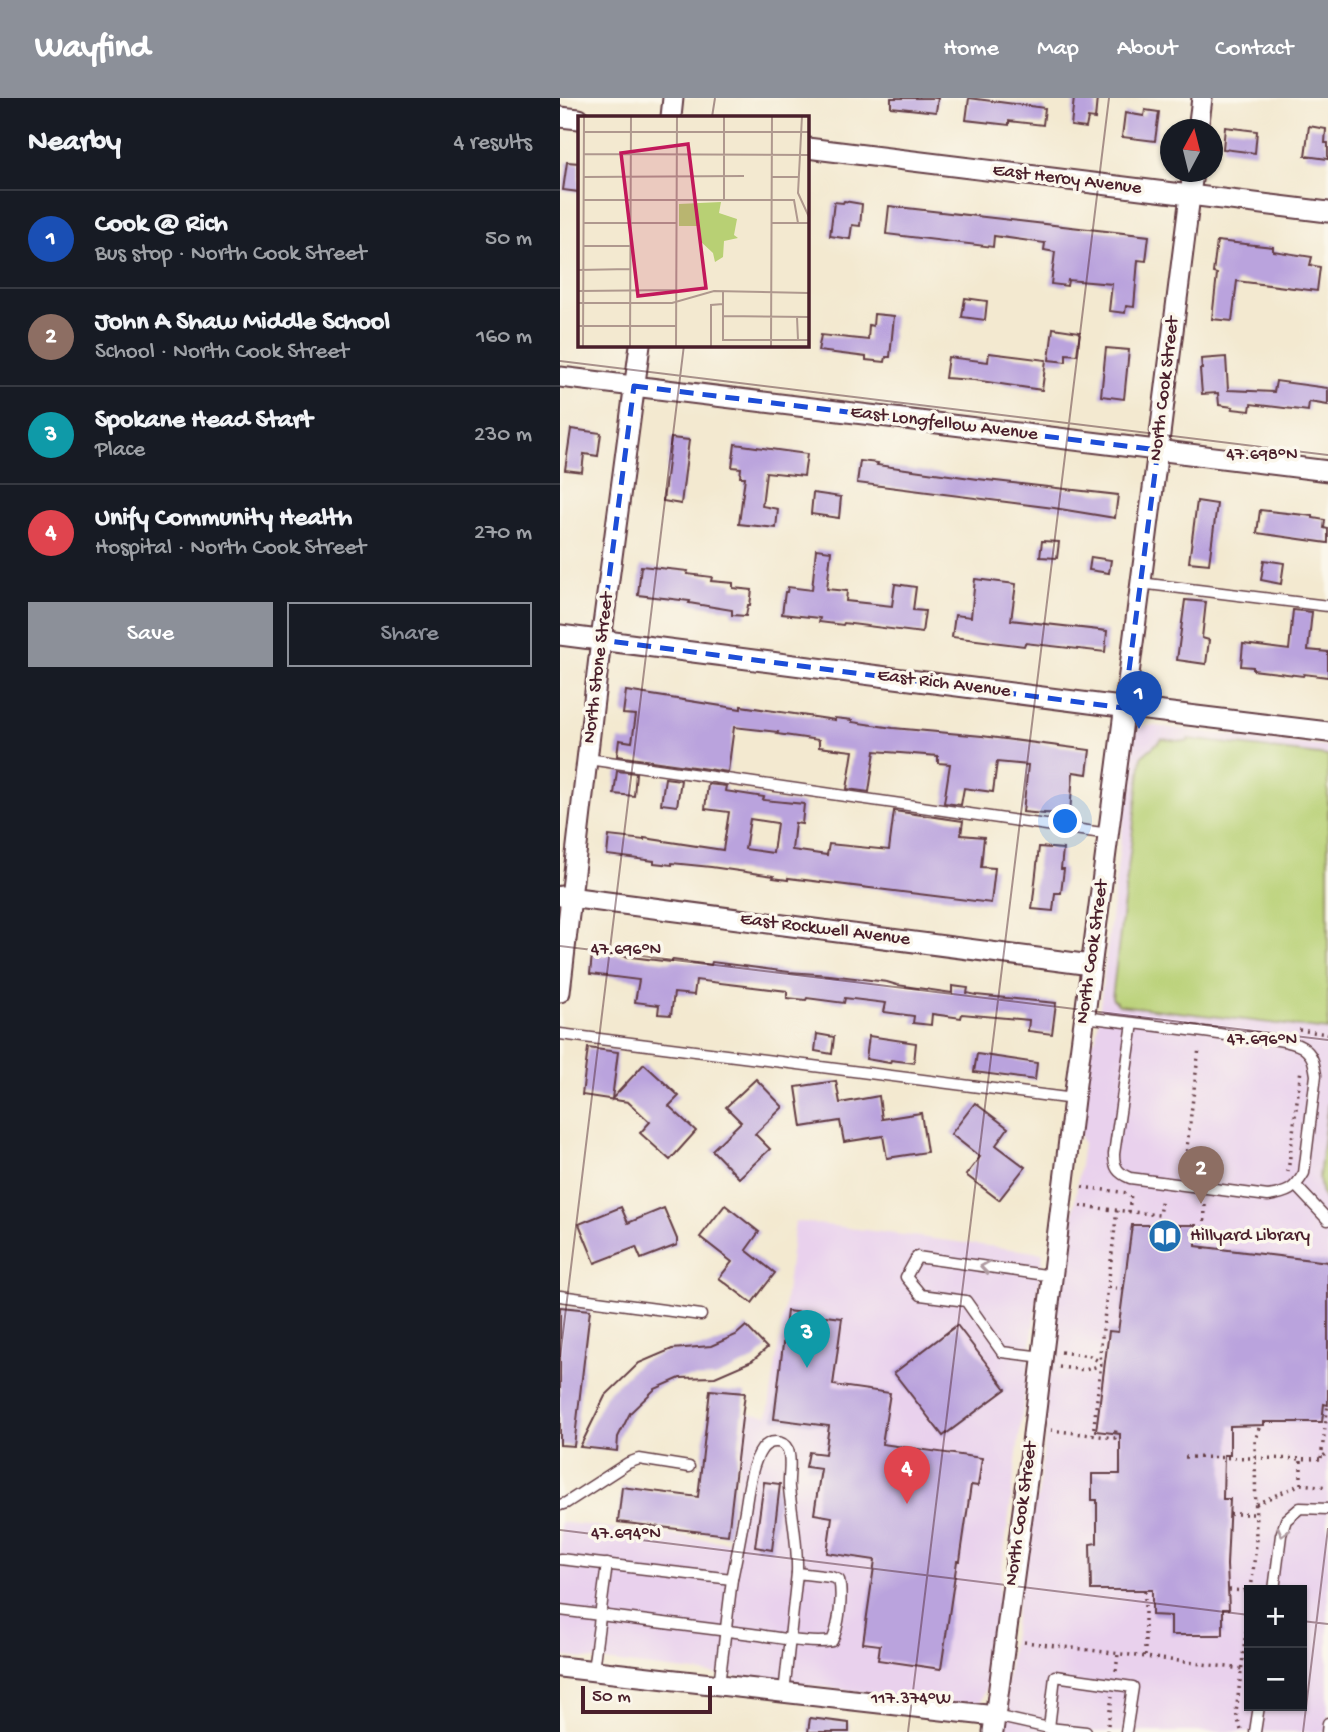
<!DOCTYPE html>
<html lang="en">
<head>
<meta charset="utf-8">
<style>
	:root { --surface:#171b24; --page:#242831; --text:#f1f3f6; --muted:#9ea1a6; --line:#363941; --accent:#8c9099 }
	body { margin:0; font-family:"Gochi Hand",sans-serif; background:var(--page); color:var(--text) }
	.controls { position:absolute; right:21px; bottom:21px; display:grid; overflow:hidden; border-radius:0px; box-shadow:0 2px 5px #0004 }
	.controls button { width:63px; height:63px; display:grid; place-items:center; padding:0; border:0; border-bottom:2px solid var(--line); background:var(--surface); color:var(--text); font:35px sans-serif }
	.compass { position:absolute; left:600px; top:21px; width:63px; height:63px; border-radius:50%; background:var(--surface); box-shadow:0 2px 5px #0004; rotate:7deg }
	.scale { position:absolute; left:21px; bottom:18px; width:131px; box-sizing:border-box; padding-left:7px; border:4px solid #4a1f2b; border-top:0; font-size:19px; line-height:24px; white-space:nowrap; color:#4a1f2b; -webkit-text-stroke:5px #fbf7ec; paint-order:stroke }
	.you { position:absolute; left:506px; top:724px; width:24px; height:24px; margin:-18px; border:5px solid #fff; border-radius:50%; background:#1a73e8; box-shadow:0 0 0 10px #1a73e833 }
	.badge { display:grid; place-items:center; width:46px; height:46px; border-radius:50%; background:var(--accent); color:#fff; font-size:23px; font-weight:700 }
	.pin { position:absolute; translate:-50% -58px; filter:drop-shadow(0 2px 4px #0008) }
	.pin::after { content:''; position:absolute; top:37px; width:24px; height:21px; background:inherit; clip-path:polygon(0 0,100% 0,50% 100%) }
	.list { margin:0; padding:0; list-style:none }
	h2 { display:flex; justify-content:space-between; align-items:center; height:91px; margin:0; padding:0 28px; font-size:30px }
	h2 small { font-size:23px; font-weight:400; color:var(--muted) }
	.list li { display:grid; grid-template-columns:46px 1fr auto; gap:21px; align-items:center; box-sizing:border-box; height:98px; padding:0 28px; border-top:2px solid var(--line) }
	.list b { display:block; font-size:26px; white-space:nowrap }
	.list p { margin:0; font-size:23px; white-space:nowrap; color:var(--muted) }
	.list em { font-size:23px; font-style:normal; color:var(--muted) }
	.actions { display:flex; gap:14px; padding:21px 28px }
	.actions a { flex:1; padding:16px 0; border:2px solid var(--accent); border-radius:0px; text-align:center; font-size:24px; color:var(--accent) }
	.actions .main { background:var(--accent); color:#fff }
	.map { position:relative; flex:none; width:768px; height:1634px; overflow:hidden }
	header { display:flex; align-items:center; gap:42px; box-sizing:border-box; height:98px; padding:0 35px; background:var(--accent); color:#fff }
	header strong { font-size:33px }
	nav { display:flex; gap:38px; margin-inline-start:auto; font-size:24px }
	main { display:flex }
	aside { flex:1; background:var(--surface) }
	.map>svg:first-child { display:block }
	.built { fill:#e9d1ed; fill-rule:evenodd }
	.green { fill:#b8d074; stroke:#817850; stroke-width:2 }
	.building { fill:#baa3dd; fill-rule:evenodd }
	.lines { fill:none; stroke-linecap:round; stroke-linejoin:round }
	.lane-casing { stroke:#633d44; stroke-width:13 }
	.street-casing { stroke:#633d44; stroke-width:23 }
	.path { stroke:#633d44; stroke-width:3.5; stroke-dasharray:2 5; stroke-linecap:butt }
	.lane { stroke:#fff; stroke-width:10 }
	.street { stroke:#fff; stroke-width:19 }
	.oneway { stroke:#ae9aa0 }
	.marked { fill:none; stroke:#1d4ed8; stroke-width:5; stroke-dasharray:14 9; stroke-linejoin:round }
	.ticks { fill:none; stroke:#4a1f2b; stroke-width:2; stroke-opacity:0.45 }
	.labels { text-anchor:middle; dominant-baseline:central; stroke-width:7; stroke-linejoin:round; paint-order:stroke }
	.street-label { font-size:19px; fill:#4a1f2b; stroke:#fbf7ec }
	.poi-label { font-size:19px; fill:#4a1f2b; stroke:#fbf7ec; text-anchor:start }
	.inset-road { fill:none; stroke:#af988e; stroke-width:2 }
	.view { fill:#c2185b; fill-opacity:0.15; stroke:#c2185b; stroke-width:3.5 }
	.inset-edge { fill:none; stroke:#4a1f2b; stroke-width:3.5 }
	.ticks-label { font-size:18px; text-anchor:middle; fill:#4a1f2b; stroke:#fbf7ec; stroke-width:7; stroke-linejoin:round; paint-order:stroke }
</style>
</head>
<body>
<header>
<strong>Wayfind</strong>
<nav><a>Home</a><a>Map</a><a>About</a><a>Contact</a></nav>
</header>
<main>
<aside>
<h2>Nearby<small>4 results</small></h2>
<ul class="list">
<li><span class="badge" style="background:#1a4fb4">1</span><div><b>Cook @ Rich</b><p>Bus stop · North Cook Street</p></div><em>50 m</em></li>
<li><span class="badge" style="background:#8d6e63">2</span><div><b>John A Shaw Middle School</b><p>School · North Cook Street</p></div><em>160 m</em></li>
<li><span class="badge" style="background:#0f9aa8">3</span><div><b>Spokane Head Start</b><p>Place</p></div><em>230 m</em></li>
<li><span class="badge" style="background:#e0444e">4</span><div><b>Unify Community Health</b><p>Hospital · North Cook Street</p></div><em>270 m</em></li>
</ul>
<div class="actions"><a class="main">Save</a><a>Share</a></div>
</aside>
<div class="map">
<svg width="768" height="1634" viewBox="0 0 768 1634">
	<rect width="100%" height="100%" fill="#fbf7ec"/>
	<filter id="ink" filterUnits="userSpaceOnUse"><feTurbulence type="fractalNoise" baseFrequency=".0143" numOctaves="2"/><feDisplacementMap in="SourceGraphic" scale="14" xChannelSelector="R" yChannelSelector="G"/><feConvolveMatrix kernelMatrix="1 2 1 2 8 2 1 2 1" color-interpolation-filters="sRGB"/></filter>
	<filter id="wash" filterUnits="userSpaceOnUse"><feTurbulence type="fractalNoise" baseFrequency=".00686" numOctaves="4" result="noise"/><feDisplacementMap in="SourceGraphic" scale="28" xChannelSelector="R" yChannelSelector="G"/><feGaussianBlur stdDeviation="1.57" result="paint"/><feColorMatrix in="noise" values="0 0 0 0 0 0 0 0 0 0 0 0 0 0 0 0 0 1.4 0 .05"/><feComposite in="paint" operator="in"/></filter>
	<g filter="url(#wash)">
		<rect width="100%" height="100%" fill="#f3e9d0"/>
		<g class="built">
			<path d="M587 627 768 649V1634H440L469 1414 478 1399 486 1330 481 1316 498 1182 506 1167 523 1046 518 1029 527 951 536 939 574 637 579 629ZM689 1492H742V1608H689Z"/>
			<path d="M235 1123 483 1155 427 1588 419 1608 0 1558V1424L168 1444 186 1315 208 1317 223 1220Z"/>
		</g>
		<g class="green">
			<path d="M602 641 628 644V641L768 658V932L559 907 552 900 582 658Z"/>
			<path d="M768 1005V1106C761 1098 760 1089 759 1079Z"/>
		</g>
		<g id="blocks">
			<g class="building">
				<path d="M331 0H378L376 14 331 9Z"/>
				<path d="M409 0 485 10 483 27 449 23V27L406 22Z"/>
				<path d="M514 0H537L535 21 528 20 526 30 511 28Z"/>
				<path d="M585 12 599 14 595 43 562 39 565 15 584 18Z"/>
				<path d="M749 28 766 31 765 45H768V61L745 58Z"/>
				<path d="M665 29 697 33 695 55 663 51Z"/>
				<path d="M7 64 19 65V94L3 92Z"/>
				<path d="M284 103 302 106 300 128 292 127 290 141 270 138 274 104 283 105Z"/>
				<path d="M329 108 589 138 586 163 578 162 574 209 566 208 565 215 549 213 552 186 508 182 507 188 491 186 495 154 484 152 485 145 434 138 433 149 326 136Z"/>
				<path d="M657 143 713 149V153L752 159 750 167 760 169 757 193 677 183 672 223 652 221 657 176 653 175Z"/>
				<path d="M405 200 427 203 425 222 402 219Z"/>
				<path d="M314 216 334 218 330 259H326L325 264 306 262V259L258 253 261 237 308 242 309 227 313 228Z"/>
				<path d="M493 230 520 234 517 257 506 256V264L489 262Z"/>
				<path d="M546 250 569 252 564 301 541 298Z"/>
				<path d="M429 255 486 262 482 292 414 282 385 280 388 259 428 264Z"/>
				<path d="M666 259 668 292 714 294 716 283 768 290V307L749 304 748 313 691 306 690 313 672 311 673 309 659 307 658 295 642 296 640 271H642L641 261Z"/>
				<path d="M11 331 41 335 38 358 24 356 22 374 5 372Z"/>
				<path d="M111 340 129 342 121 406 103 403Z"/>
				<path d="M175 346 247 356 244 378 206 374 202 408 218 411 216 430 179 426 185 379H180L181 370 172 369Z"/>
				<path d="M300 363 318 365 317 367 418 381 558 397 555 420 494 410 297 385Z"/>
				<path d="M253 395 281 399 279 420 251 416Z"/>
				<path d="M637 403 657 406 649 466 629 464Z"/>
				<path d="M700 412 753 418V420L765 422 764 430 768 431V445L697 435Z"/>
				<path d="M482 443 499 444 497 460 480 459Z"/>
				<path d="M256 451 271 453 267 491 287 493 286 503 332 508 335 486 356 489 353 512 365 513 362 535 284 525 283 527 259 524 260 520 222 516 225 494H227L228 489 252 492Z"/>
				<path d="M531 459 551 462 549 475 529 472Z"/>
				<path d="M704 462 724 465 721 486 701 482Z"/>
				<path d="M81 468 128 473 127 476 152 479 151 483 173 485V490L192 492 190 507H188L186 518 172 517V512L129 505 130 503 78 497Z"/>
				<path d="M415 481 456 486 451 522 547 533 545 554 465 545 464 548 392 539 395 517 411 519Z"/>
				<path d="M625 502 646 504 642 540 649 542 646 566 617 562Z"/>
				<path d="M733 512 752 514 748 552 768 554V579L744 576 743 578 693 572V569L681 568 683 546 729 552Z"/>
				<path d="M66 593 181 611V608L275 622V620L292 622V624L333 630 422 638 530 652 527 676 513 674 510 716 484 715V716L463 714 468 667 437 664 433 694 404 690 401 707 384 705 390 666 378 665V658L315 653 309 694 287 691 293 653 259 649V642L217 636 218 634 174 629 168 674 57 658 59 642 72 644 76 617 63 616Z"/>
				<path d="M57 673 76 675 74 698 54 696Z"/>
				<path d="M105 680 121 682 117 708 101 706Z"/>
				<path d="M148 686 166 688 165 693 204 699 203 702 244 706 242 726 235 725 232 752 267 757 269 746 329 752 334 713 403 723 401 737 424 739 421 769 435 770 431 805 228 780V782L213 780 214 778 151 769 112 765V767L94 765V763L47 757 49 738 84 742V740L163 752 169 714 145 711ZM190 721 217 725 213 755 185 751Z"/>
				<path d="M479 749 503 751 501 771H504L501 795H495L493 813 472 811Z"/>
				<path d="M47 856 112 864V862L151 867 152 864 229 874 270 877 327 884 337 887 392 895V888L408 890 407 895 416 897 496 905 492 936 468 933 469 922 402 916 401 920 372 916 371 927 353 925 354 918 324 914 326 905 285 900 284 905 247 900 246 902 227 900V893L136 882 134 897 114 895 111 917 98 916 99 907 75 904 79 882 30 876 32 857 46 859Z"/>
				<path d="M257 936 274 939 272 956 255 953Z"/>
				<path d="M309 938 356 945 354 965 331 962 330 965 306 961Z"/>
				<path d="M28 950 58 954 52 1001 84 966 119 998 109 1008 136 1033 110 1062 80 1035 90 1024 68 1004 22 997Z"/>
				<path d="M417 956 477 965 475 982 414 974Z"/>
				<path d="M196 981 223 1009 195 1036 210 1051 179 1080 152 1052 181 1024 166 1009Z"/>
				<path d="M276 983 280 1005 319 998 322 1021 361 1015 367 1054 327 1060 323 1038 284 1044 280 1023 242 1029 236 989Z"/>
				<path d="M415 1005 448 1030 436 1047 465 1069 439 1102 406 1077 420 1059 391 1036Z"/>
				<path d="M165 1107 199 1134 186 1152 215 1175 192 1205 159 1180 172 1164 140 1139Z"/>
				<path d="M61 1109 68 1125 104 1110 117 1141V1147L81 1161 76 1149 35 1165 19 1126Z"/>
				<path d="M572 1127H636V1148L768 1164V1307L764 1306 762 1324H704V1327L670 1328V1357H664L663 1401H670L667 1467 669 1511H663V1537H611V1518L592 1517V1492H531L530 1446 537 1445V1402H532V1376H560V1336L536 1333 549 1233 558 1234Z"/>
				<path d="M0 1209 30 1212 14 1348 0 1347Z"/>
				<path d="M227 1213 282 1220 273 1287 330 1295 322 1346 422 1360 418 1388 411 1387 400 1463H397L381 1571 318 1562 320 1547 303 1545 315 1462 267 1455 272 1419 254 1416 261 1371 246 1369 249 1354 265 1356 269 1328 214 1321Z"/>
				<path d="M397 1227 446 1291 383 1338 334 1275Z"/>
				<path d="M186 1228 207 1250 192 1263 155 1279 120 1280 95 1291 70 1315 58 1339 57 1353 20 1349 45 1298 79 1265 112 1251 151 1248 176 1237Z"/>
				<path d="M150 1292 185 1295 168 1437 58 1424 62 1389 138 1399Z"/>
				<path d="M204 1384 220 1386 212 1452 195 1449Z"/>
				<path d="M250 1620 289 1625V1634H248Z"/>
			</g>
		</g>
	</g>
	<g filter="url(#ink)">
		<use href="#blocks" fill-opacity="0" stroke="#633d44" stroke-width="2"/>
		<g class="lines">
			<defs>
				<g id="lane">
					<path d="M580 485 768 508"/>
					<path d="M28 661 549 736"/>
					<path d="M524 919C574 925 624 931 674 938 692 940 727 940 742 949 753 956 754 965 756 977L744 1075C734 1092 728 1095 708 1098L570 1080C558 1075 554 1070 554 1056L573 925"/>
					<path d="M0 936 514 1001"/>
					<path d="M736 1088 768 1122"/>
					<path d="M0 1198 141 1217"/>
					<path d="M483 1259 442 1254 406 1203 361 1197 346 1179 357 1159 493 1178"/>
					<path d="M0 1407 6 1405 68 1365 79 1361 129 1369"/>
					<path d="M0 1461 172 1481 159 1587"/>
					<path d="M172 1481C177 1458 181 1435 185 1413 188 1394 191 1366 202 1351 209 1342 223 1341 228 1352 232 1363 228 1378 229 1390 232 1419 238 1446 237 1475"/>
					<path d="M714 1492 721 1437 726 1422 740 1410 768 1411"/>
					<path d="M0 1512C64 1520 128 1528 192 1536 216 1539 250 1547 272 1543 279 1529 283 1497 279 1482L271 1479 237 1475 224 1595"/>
					<path d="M33 1572 47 1466"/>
					<path d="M435 1618 489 1630 526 1634"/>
					<path d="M489 1630 495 1578 573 1589 566 1634"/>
					<path d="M695 1634 699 1608"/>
					<path d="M767 1634 768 1625"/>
				</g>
				<g id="street">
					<path d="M0 19 19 21"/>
					<path d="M111 19 113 0"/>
					<path d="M638 32 642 0"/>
					<path d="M247 50 768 114"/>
					<path d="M0 279 768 373"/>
					<path d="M0 537 545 607 768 634"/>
					<path d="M1 798 531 867"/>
					<path d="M0 894 41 542 80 247"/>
					<path d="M0 1569 435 1618"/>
					<path d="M433 1634 471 1353 514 1001 598 352 633 74"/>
				</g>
			</defs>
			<use href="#lane" class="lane-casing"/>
			<use href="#street" class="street-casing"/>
			<g class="path">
				<path d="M739 932 768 936"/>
				<path d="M624 1074 639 950"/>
				<path d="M728 1074 741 971"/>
				<path d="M522 1089 568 1095"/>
				<path d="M520 1108 599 1117 602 1099"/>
				<path d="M569 1114 571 1095"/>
				<path d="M644 1151 645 1105"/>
				<path d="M548 1189 564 1191"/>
				<path d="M501 1254 530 1258 542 1265"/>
				<path d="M499 1269 525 1272 545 1266"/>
				<path d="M491 1332 555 1340 556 1331"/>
				<path d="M533 1337 541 1264 540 1256 557 1112"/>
				<path d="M625 1359 760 1361 768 1354"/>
				<path d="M761 1360 768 1307"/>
				<path d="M741 1386V1361"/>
				<path d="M696 1406 741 1386 768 1389"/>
				<path d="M670 1416H696"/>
				<path d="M669 1492 689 1493"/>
				<path d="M691 1492 696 1447 695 1343 700 1327"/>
				<path d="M464 1544 683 1571"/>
				<path d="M585 1558V1494H592"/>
				<path d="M556 1573 558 1556"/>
				<path d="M681 1632 676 1615 689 1510"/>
				<path d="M547 1634 552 1598"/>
			</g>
			<use href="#lane" class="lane"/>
			<use href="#street" class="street"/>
		</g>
		<defs><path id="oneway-chevron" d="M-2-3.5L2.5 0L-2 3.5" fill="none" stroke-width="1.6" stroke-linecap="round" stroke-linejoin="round" transform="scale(1.75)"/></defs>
		<g class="oneway">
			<use href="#oneway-chevron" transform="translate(425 1169) rotate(-172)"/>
			<use href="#oneway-chevron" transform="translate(723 1434) rotate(105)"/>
		</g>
	</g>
	<path class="marked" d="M74 288 598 352 564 610 41 542Z"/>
	<path class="ticks" d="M152 19 155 0M0 263 768 357M0 848 768 942M0 1259 124 247M0 1432 689 1517M742 1523 768 1526M348 1634 549 0M743 1634 768 1430"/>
	<defs>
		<symbol id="library-disc" viewBox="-11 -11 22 22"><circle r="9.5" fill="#1f6fb2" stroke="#fbf7ec"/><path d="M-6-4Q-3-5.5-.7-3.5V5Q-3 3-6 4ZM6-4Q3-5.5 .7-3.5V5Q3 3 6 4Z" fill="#fff"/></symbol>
	</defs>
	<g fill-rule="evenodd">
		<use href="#library-disc" x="586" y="1119" width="38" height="38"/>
	</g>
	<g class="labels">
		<g class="street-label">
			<text transform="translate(507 82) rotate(7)">East Heroy Avenue</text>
			<text transform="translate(605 291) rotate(-83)">North Cook Street</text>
			<text transform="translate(384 326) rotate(7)">East Longfellow Avenue</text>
			<text transform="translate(39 570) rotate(-83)">North Stone Street</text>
			<text transform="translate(384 586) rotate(7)">East Rich Avenue</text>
			<text transform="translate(265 832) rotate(7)">East Rockwell Avenue</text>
			<text transform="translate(533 854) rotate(-82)">North Cook Street</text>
			<text transform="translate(462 1416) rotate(-82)">North Cook Street</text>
		</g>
		<g class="poi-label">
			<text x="630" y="1138">Hillyard Library</text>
		</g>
	</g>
	<g transform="translate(18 18)">
		<rect width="231" height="231" fill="#f3e9d0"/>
		<path d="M143 86 141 97 159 103 156 119 160 122 146 125 145 141 137 146 135 137 121 124 122 110H101V88Z" fill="#b8d074"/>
		<path class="inset-road" d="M224 0 220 77 231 101M6 16H231M6 38 231 39M6 61 166 60M193 61H220M6 84H216L220 107M146 84V0M6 107H99M193 107H231M5 130H52M0 154 52 153M0 175 98 174M145 175V224H231M0 187H94L136 175 231 177M145 200 231 201M219 201 220 224M0 210H98M5 231 6 0M52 231 53 0M98 231 99 0M133 231V189L145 188M193 231 194 0"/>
		<path class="view" d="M110 28 128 172 60 180 43 37Z"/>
		<rect width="231" height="231" class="inset-edge"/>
	</g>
	<g class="ticks-label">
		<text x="702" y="361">47.698°N</text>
		<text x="66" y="856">47.696°N</text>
		<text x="702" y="946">47.696°N</text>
		<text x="66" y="1440">47.694°N</text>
		<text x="351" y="1605">117.374°W</text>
	</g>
</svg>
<div class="controls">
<button>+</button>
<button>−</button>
</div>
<svg class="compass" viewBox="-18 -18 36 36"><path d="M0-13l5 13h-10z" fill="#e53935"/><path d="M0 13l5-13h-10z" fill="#9ea1a6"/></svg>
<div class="scale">50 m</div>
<div class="you"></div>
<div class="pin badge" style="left:579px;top:631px;background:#1a4fb4">1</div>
<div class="pin badge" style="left:641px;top:1106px;background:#8d6e63">2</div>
<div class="pin badge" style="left:247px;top:1270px;background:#0f9aa8">3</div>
<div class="pin badge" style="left:347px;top:1406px;background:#e0444e">4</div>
</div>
</main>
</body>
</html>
